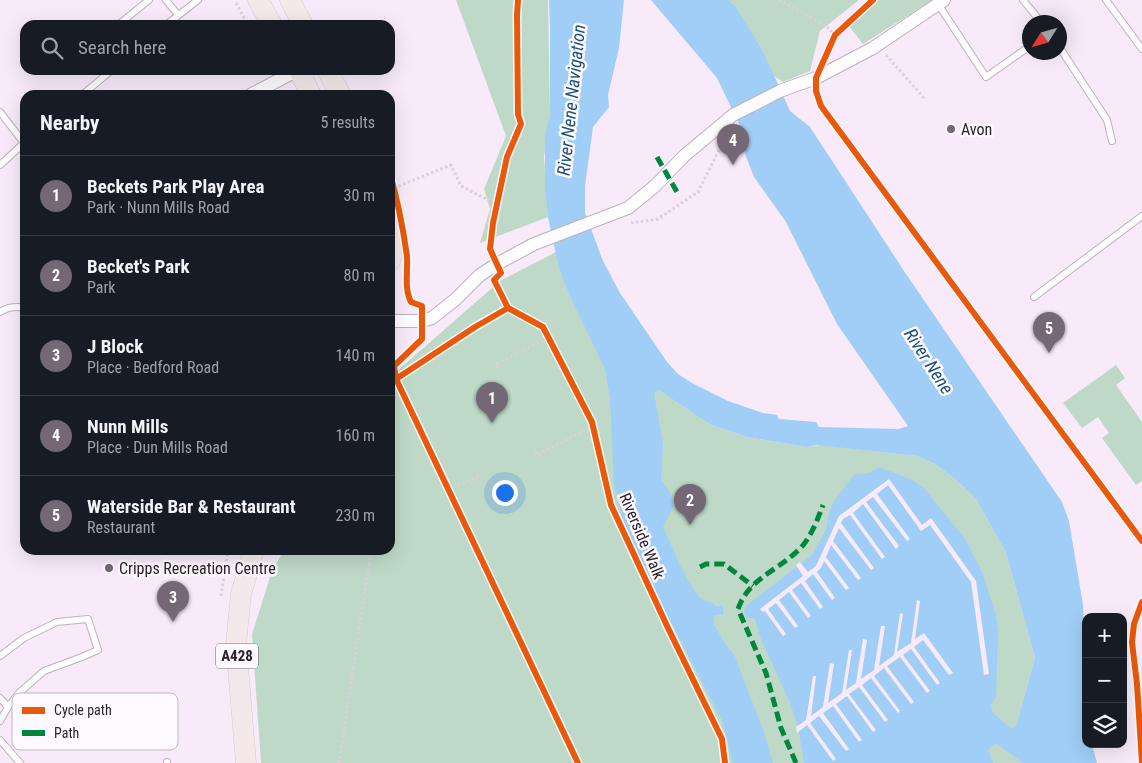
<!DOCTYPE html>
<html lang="en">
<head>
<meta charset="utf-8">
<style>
	:root { --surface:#171b24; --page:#242831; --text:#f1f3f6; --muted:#9ea1a6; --line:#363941; --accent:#736874 }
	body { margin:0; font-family:"Roboto Condensed",sans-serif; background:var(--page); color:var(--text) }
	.controls { position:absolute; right:15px; bottom:15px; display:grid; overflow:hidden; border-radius:10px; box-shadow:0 5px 20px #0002 }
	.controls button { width:45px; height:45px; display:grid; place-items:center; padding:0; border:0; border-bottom:1px solid var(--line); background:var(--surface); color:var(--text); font:25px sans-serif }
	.compass { position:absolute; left:1022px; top:15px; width:45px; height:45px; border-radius:50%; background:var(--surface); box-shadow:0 5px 20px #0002; rotate:233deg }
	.you { position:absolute; left:504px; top:492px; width:18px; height:18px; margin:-12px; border:4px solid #fff; border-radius:50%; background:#1a73e8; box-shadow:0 0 0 8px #1a73e833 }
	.badge { display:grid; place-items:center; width:32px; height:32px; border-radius:50%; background:var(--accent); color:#fff; font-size:16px; font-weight:700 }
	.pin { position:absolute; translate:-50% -41px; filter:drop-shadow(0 1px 2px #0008) }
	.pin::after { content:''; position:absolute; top:26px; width:18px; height:15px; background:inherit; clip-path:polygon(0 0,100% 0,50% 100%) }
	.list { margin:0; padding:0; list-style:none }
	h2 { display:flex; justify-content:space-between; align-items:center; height:65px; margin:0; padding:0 20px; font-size:21px }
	h2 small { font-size:16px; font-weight:400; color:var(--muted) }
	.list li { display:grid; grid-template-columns:32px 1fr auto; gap:15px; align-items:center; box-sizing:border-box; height:80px; padding:0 20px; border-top:1px solid var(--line) }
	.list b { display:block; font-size:19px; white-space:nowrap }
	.list p { margin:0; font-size:16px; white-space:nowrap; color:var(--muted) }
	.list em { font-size:16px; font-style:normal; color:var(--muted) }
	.icon { flex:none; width:28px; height:28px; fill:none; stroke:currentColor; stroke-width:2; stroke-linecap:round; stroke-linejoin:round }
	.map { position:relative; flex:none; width:1142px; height:763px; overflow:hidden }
	.search { position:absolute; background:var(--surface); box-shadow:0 5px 20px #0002; left:20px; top:20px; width:375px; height:55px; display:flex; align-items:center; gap:12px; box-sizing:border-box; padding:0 18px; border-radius:15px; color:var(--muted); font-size:19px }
	.panel { position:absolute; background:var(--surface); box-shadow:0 5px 20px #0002; left:20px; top:90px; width:375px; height:465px; border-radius:15px }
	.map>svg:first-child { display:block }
	.green { fill:#bed9c8 }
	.water { fill:#a0cef6 }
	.pier { fill:#f8eaf9 }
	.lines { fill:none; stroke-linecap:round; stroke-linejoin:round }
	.service-casing { stroke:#bdb2bd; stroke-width:8 }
	.minor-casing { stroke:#bdb2bd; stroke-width:14 }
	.primary-casing { stroke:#d2ccd2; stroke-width:21 }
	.path { stroke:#d7d2d7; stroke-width:3; stroke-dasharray:2.5 2.5; stroke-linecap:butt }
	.service { stroke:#fefcfe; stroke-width:6 }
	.minor { stroke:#fefcfe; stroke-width:12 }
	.primary { stroke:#f4e8eb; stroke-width:20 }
	.quiet { stroke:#00873e; stroke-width:5; stroke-dasharray:10 5; stroke-linecap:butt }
	.cycleway-casing { stroke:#fef9fe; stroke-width:9 }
	.cycleway { stroke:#e8590c; stroke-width:6 }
	.poi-dot { fill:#736874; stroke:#fef9fe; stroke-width:2 }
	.labels { text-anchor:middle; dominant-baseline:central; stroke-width:5; stroke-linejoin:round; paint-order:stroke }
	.shield { fill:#fef9fe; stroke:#6a626b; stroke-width:1 }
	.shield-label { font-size:15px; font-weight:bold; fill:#2b222c }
	.poi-label { font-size:16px; fill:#2b222c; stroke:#fef9fe; text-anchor:start }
	.street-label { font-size:16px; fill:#2b222c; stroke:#fef9fe }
	.water-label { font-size:18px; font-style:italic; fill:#1c5274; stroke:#fef9fe }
	.key { fill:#fef9fe; stroke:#bfb8bf; stroke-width:1 }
	.key-label { font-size:14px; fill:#2b222c }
</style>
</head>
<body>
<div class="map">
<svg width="1142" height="763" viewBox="0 0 1142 763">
	<rect width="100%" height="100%" fill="#f8eaf9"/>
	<g class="green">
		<path d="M456 0H548L550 115 544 157 548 217 480 243 490 209 484 189 506 136Z"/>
		<path d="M728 0H859L820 31 810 71 783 82 774 76 764 53Z"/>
		<path d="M879 0H932L863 44 849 26Z"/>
		<path d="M556 252 567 290 595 346 709 424 747 437 807 447 821 445 917 456 935 464 954 478 976 499 1006 553 1035 658 1016 726 1023 763H261L252 634 272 571 284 550H390V377L500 281Z"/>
		<path d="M1116 365 1125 378 1116 385 1142 422V481L1136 485 1102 438 1109 433 1098 417 1082 428 1063 403Z"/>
	</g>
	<path class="water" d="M549 0H624L619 48 608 95 609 107 593 127 585 186V213L603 261 620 293 667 362 678 374 692 383 728 401 763 413 777 415 779 419 816 422 819 427 898 429 908 426 837 324 786 222 754 177 745 154 742 130 717 78 651 0H728L735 6 764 53 790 111 810 127 904 271 1062 502 1069 521 1083 605 1086 677V744H1092L1097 763H1023L996 743 988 750 993 763H804L798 726 790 703 760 637 755 619 746 617 744 611 746 606 812 555 826 530 829 513 834 501 854 475 869 473 879 467 912 480 924 488 965 539 983 574 996 616 998 632 996 697 991 704 992 712 1012 729 1016 726 1035 658 1006 553 976 499 954 478 935 464 917 456 817 445 807 447 747 437 709 424 659 390 654 393 663 444 661 479 670 492 674 505 663 527C670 541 690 592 702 599 707 602 711 601 715 606H723V615H714V624L723 640 735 657 765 735 773 763H733L722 720 648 579 621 514 614 482 610 398 605 369 567 290 558 264 548 217 545 189V135L550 115V25Z"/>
	<g class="pier">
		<path d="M889 479 922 525 931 518 976 581 989 674 984 675 971 582 930 525 921 531 888 485 877 494 910 539 907 541 873 497 866 502 899 546 896 549 863 504 853 513 885 557 882 559 850 515 843 519 841 523 874 568 871 570 839 528 833 541 861 578 858 580 831 545 826 557 849 588 846 590 824 561 821 568 817 572 835 598 832 600 813 574 805 581 823 607 820 609 801 583 792 590 811 616 808 618 789 592 779 600 798 626 795 628 776 603 768 609 786 634 783 636 765 611 763 612 760 609 803 576 796 565 800 562 808 572 816 566 839 516Z"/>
		<path d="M917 600 920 601 915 639 924 633 953 673 949 675 923 640 914 647 940 683 937 685 911 649 903 655 930 691 927 693 900 657 887 666 914 702 911 704 884 668 874 676 900 711 898 713 871 678 862 685 888 720 885 722 859 687 849 694 876 730 873 732 847 696 836 704 862 740 859 742 833 706 823 713 849 749 846 751 819 716 810 723 836 759 833 761 807 725 797 733 796 727 806 720 813 676H816L811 716 823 707 830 663 834 664 828 703 842 693 849 650H852L846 690 856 683 863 639 867 640 861 679 874 670 881 626H885L879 666 894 655 900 613 903 614 897 652 911 643Z"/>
	</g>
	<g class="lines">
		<defs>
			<g id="service">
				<path d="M166 0 178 15"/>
				<path d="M1023 0 1041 22"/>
				<path d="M1106 0 1142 49"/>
				<path d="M938 4 986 77 1030 46"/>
				<path d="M118 25 149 0"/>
				<path d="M166 25 198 0"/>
				<path d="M1060 48 1107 120 1112 141"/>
				<path d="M82 95 112 70"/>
				<path d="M0 112 24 143 0 165"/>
				<path d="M1034 297 1142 216"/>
				<path d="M0 312C8 307 16 306 25 308"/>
				<path d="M0 656 24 638 57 622 88 619 98 650 82 657 44 671 19 693 8 707"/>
				<path d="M0 698 8 707 0 721"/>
				<path d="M0 740 20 763"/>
				<path d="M167 762V763"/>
			</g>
			<g id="minor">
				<path d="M250 95 298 70"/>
				<path d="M390 321H422L432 318 456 299 480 275 497 264 534 244 628 208 655 186 684 156 733 115 780 91 816 78 873 48 944 0"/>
			</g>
			<g id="primary">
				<path d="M258 0 272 25"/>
				<path d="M290 0 303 25"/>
				<path d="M299 70 311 95"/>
				<path d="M327 70 341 95"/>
				<path d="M390 220 393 252 390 261"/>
				<path d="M246 763 236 644 241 594 254 550"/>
			</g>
		</defs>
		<use href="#service" class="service-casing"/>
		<use href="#minor" class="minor-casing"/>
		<use href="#primary" class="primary-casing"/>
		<g class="path">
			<path d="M779 0 826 26 835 35"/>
			<path d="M236 3 248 25"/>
			<path d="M886 55 925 99"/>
			<path d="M394 188 451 165 461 186 490 201 497 202"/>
			<path d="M631 223 658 219 698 192 722 144"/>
			<path d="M498 368 496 364 548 338"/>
			<path d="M390 422 396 379"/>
			<path d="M535 452 537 455 593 426"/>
			<path d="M449 489 482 475"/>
			<path d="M221 596 228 550"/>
			<path d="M1140 737 1142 738"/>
			<path d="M339 763 371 550"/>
		</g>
		<use href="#service" class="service"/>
		<use href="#minor" class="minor"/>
		<use href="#primary" class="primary"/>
		<g class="quiet">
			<path d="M657 157 677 192"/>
			<path d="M700 567 706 564H724L753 586"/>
			<path d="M796 763 781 728 766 673 738 609C740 604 742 599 745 595 757 576 789 563 804 544 813 532 818 518 823 505"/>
		</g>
		<defs>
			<g id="cycleway">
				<path d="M518 0 517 15 518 114 521 124 507 157 493 223 490 249 501 273 494 280 508 308 543 327 592 422 611 505 668 628 722 739 725 763"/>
				<path d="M873 0 835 35 816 78V91L821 106 1142 541"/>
				<path d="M390 174C398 201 403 228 407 256 408 271 404 289 411 302L422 306V339L394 366 396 379 578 763"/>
				<path d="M396 379 475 327 508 308"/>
				<path d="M1142 602 1134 624 1132 642 1137 684 1142 763"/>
			</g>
		</defs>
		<use href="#cycleway" class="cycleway-casing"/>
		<use href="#cycleway" class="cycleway"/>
	</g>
	<g class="poi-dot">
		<circle cx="951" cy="129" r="5"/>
		<circle cx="109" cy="568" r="5"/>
	</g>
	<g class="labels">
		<rect class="shield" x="216" y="643.5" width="42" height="25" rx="4"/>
		<g class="shield-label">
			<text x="237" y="656">A428</text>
		</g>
		<g class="poi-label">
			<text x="961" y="129">Avon</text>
			<text x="119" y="568">Cripps Recreation Centre</text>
		</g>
		<g class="street-label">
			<text transform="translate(642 536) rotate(67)">Riverside Walk</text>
		</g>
		<g class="water-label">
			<text transform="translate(571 100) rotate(-84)">River Nene Navigation</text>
			<text transform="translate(929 361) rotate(57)">River Nene</text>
		</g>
	</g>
	<rect x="12" y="693" width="166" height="57" rx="8" class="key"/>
	<rect x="22" y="707" width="23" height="7" fill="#e8590c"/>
	<rect x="22" y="730" width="23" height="6" fill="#00873e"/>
	<g class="key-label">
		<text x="54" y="715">Cycle path</text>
		<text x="54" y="738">Path</text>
	</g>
</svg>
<div class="controls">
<button>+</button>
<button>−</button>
<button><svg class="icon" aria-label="layers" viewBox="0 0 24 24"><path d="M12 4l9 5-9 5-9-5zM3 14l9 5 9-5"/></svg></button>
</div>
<svg class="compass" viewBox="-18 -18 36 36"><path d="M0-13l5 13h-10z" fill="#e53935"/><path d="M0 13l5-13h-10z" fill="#9ea1a6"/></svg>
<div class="you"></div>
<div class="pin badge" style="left:492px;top:423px">1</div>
<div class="pin badge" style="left:690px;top:525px">2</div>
<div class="pin badge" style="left:173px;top:622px">3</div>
<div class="pin badge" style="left:733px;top:165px">4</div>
<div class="pin badge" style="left:1049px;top:353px">5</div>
<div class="search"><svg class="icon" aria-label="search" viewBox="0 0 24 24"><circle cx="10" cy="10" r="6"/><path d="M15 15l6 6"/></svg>Search here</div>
<section class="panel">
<h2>Nearby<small>5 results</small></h2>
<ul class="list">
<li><span class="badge">1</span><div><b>Beckets Park Play Area</b><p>Park · Nunn Mills Road</p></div><em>30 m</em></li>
<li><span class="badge">2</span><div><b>Becket's Park</b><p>Park</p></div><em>80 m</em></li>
<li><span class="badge">3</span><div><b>J Block</b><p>Place · Bedford Road</p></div><em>140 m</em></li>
<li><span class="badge">4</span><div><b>Nunn Mills</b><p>Place · Dun Mills Road</p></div><em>160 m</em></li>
<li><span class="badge">5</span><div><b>Waterside Bar &amp; Restaurant</b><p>Restaurant</p></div><em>230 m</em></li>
</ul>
</section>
</div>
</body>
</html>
